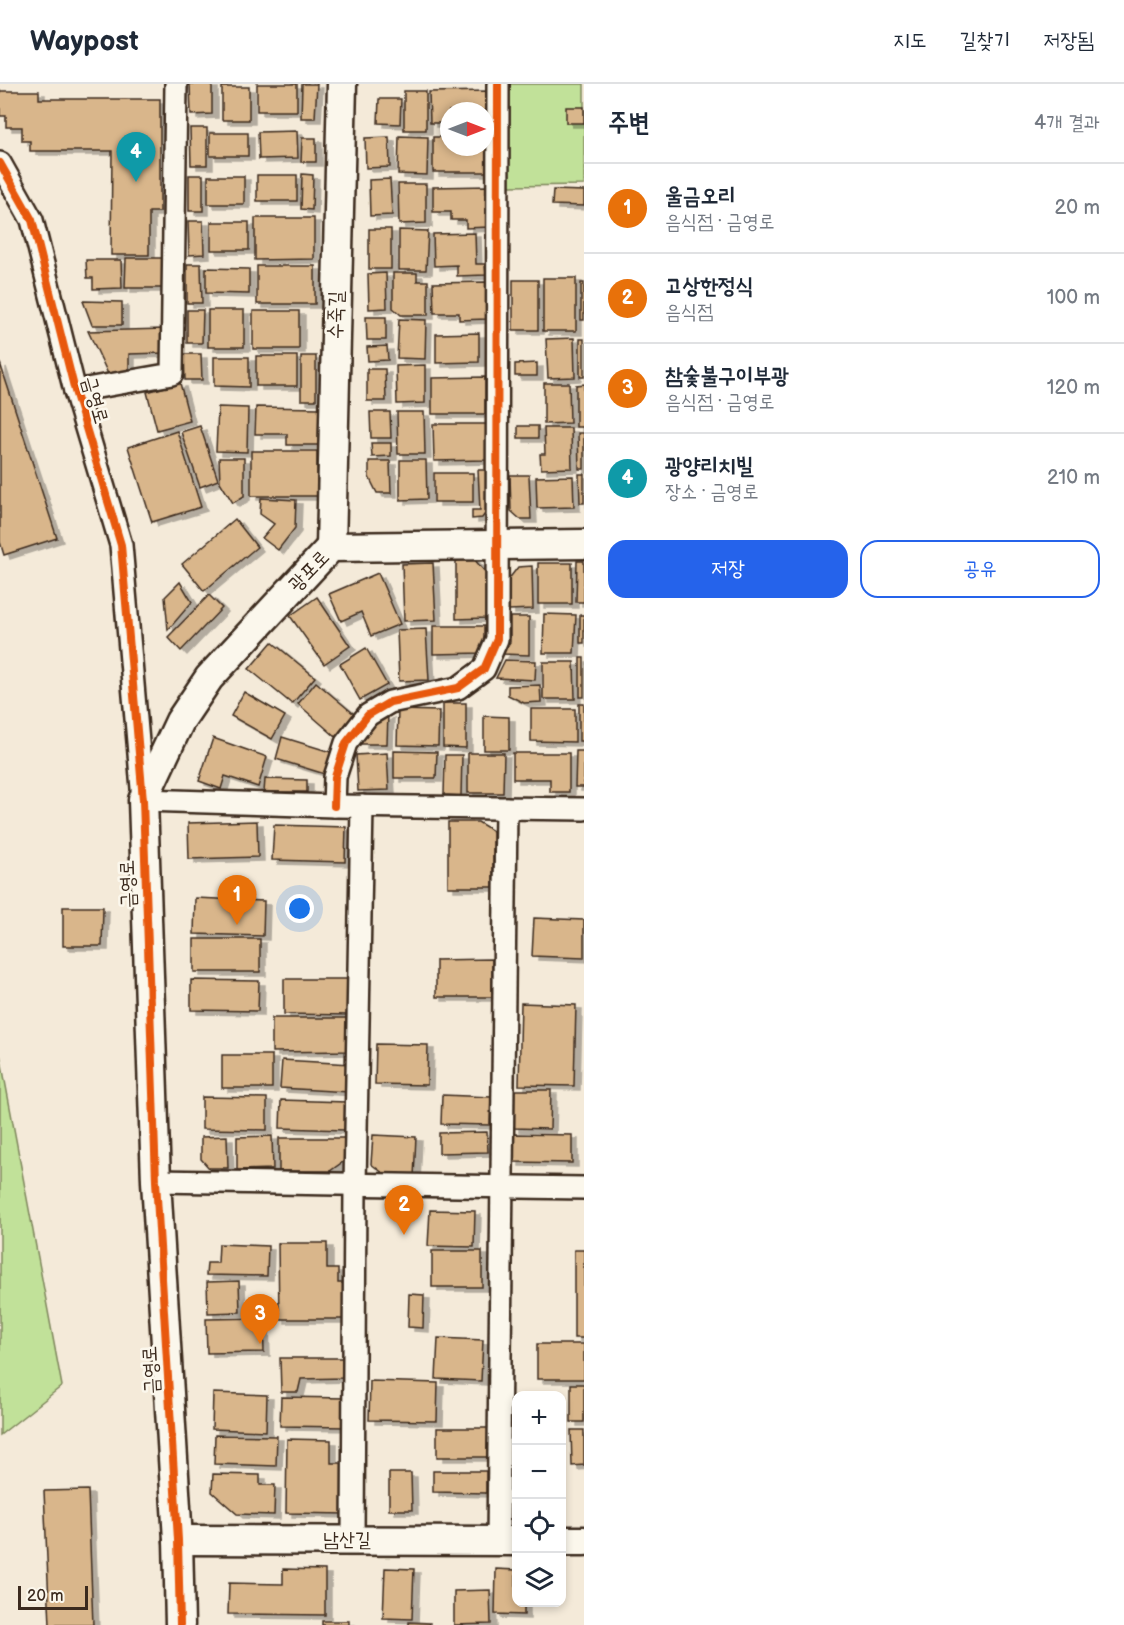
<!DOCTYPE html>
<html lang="ko">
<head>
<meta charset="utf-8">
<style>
	:root { --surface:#fff; --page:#f6f6f7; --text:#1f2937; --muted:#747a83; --line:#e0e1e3; --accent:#2563eb }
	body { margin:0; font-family:"Balsamiq Sans","Poor Story",sans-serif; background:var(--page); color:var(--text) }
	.controls { position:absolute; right:18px; bottom:18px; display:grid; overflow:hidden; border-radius:12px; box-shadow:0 3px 9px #0003 }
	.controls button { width:54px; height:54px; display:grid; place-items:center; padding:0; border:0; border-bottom:2px solid var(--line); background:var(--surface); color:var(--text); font:30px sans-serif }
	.compass { position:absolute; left:440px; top:18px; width:54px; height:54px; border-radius:50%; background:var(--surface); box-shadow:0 3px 9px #0003; rotate:90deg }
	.scale { position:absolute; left:18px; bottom:15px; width:70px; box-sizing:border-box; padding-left:6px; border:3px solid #3b2a1e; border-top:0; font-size:16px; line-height:21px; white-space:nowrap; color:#3b2a1e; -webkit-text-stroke:4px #fbf7ec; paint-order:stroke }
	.you { position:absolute; left:300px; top:825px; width:21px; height:21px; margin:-15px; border:4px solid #fff; border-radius:50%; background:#1a73e8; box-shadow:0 0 0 9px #1a73e833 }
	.badge { display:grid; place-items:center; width:39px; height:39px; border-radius:50%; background:var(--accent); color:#fff; font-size:20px; font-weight:700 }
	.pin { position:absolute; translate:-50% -50px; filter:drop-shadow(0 2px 3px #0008) }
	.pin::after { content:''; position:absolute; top:32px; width:21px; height:18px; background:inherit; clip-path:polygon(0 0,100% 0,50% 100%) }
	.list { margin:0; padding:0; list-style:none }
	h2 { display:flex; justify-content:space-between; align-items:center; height:78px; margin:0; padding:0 24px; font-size:26px }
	h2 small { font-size:20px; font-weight:400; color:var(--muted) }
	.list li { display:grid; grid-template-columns:39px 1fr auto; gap:18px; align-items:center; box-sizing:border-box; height:90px; padding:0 24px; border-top:2px solid var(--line) }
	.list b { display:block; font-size:22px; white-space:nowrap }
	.list p { margin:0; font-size:20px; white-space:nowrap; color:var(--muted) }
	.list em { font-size:20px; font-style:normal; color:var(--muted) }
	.actions { display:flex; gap:12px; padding:18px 24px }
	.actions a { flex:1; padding:14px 0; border:2px solid var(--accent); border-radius:18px; text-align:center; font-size:21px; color:var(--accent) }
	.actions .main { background:var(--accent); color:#fff }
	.icon { flex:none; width:33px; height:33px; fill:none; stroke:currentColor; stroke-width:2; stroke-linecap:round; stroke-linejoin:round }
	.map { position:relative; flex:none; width:584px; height:1541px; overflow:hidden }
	header { display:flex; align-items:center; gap:36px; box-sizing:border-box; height:84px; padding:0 30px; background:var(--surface); border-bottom:2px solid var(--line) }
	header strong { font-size:28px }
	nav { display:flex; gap:33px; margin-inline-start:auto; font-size:21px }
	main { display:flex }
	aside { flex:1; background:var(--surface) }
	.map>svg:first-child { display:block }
	.green { fill:#c1e199; stroke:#7e865c; stroke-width:1.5 }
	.building { fill:#d9b68b; stroke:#3b2a1e; stroke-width:1.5; filter:url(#shadow) }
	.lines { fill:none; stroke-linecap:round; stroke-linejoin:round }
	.street-casing { stroke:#3b2a1e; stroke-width:26 }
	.secondary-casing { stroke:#3b2a1e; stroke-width:33 }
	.street { stroke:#fbf7ec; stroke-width:21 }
	.secondary { stroke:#fbf7ec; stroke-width:28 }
	.cycleway-casing { stroke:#fbf7ec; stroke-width:11 }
	.cycleway { stroke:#e8590c; stroke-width:8 }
	.labels { text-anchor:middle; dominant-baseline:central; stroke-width:5; stroke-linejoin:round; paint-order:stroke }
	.street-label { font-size:20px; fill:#3b2a1e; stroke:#fbf7ec }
</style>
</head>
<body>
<header>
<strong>Waypost</strong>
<nav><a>지도</a><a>길찾기</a><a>저장됨</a></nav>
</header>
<main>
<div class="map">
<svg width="584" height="1541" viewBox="0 0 584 1541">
	<defs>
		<filter id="shadow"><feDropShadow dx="6" dy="4" stdDeviation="0" flood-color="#0004"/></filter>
	</defs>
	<rect width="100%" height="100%" fill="#f4ead9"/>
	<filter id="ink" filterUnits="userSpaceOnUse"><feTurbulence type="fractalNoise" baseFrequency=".0167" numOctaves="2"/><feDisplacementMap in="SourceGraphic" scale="12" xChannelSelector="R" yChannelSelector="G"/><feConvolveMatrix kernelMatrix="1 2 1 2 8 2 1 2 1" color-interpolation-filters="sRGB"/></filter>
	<g filter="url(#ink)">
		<g class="green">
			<path d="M508 0H584V101L508 102Z"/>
			<path d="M0 970 62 1302 0 1351Z"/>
		</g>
		<g class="building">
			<path d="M190 0H212V30L191 31Z"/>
			<rect x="257" y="0" width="40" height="27"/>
			<path d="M302 0H317L315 34H301Z"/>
			<rect x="222" y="3" width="27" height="33"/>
			<path d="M0 7H39V15H160V128H149V171H111L112 67H30V57H22V43H6V32H0Z"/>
			<rect x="404" y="7" width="22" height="39"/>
			<path d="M490 7 491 38H485V27H449V39H430L429 8Z"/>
			<path d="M379 15H401L400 40 378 39Z"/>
			<rect x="566" y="23" width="18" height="16"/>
			<path d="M190 44H207V81H191Z"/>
			<path d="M297 47 298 74 259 75 258 48Z"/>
			<rect x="210" y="49" width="38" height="23"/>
			<path d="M399 52 428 53 427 91 398 90Z"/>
			<path d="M389 53 390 83 366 84 365 54Z"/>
			<path d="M433 53H449V63H485V53L489 54V88H433Z"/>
			<path d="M302 54H316V78H301Z"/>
			<path d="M302 90 313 91 312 126 301 125Z"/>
			<rect x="189" y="91" width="14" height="36"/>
			<rect x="257" y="91" width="40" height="26"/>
			<rect x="208" y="92" width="36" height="28"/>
			<path d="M390 95 392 131 370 132 369 96Z"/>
			<path d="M398 100H426V139L399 140Z"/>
			<path d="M489 102V143L466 144V136H451V128H433V103Z"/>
			<path d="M553 106 584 107V122L552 121Z"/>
			<path d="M255 134H314V175L255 176Z"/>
			<path d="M188 137H203L204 170 189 171Z"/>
			<rect x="211" y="138" width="38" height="28"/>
			<rect x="369" y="145" width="22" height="40"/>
			<path d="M399 146 428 147 426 186H399Z"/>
			<path d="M475 149 476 180H485L486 191 457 192V181L434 182 433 150Z"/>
			<path d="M126 174H166L165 204H125Z"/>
			<path d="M86 176H121L122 204 93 205V194H87Z"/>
			<path d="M187 180H201L202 219H187Z"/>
			<rect x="257" y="182" width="58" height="38"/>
			<path d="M206 184 249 185V210L206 209Z"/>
			<path d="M386 189 387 224 369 225 368 190Z"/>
			<path d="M393 189H417V197H428V231H401L393 224Z"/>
			<rect x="543" y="194" width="33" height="53"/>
			<rect x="513" y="196" width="25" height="50"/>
			<path d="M486 198 487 235 459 236V229H434L433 199Z"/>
			<rect x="581" y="199" width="3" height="37"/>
			<path d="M83 217 122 218V241H92Z"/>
			<path d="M187 226H203L202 259H187Z"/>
			<rect x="208" y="226" width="36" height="37"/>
			<rect x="253" y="227" width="46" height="38"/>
			<path d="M366 233H386V256H367Z"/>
			<path d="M399 235 426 236 425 275 397 274Z"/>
			<path d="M164 245 165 269 129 270V291L109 292 88 247Z"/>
			<path d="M479 249V278L436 279V250Z"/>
			<path d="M574 254 575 293 548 294 546 255Z"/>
			<rect x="580" y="255" width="4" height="38"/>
			<path d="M387 262 388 276 368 277 367 263Z"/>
			<path d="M184 270H201L202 296H185Z"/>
			<rect x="256" y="272" width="41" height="30"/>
			<rect x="301" y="272" width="15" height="44"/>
			<path d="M214 273H249V303L214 302Z"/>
			<path d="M0 279 57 454 4 471 0 458Z"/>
			<path d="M537 279V292H515V280Z"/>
			<path d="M425 281V319L397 320 396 282Z"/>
			<path d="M367 285H385L386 317H367Z"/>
			<path d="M485 293V330H432V294Z"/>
			<path d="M180 299 190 337 157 346 147 308Z"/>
			<path d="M544 299H569L570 339 544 340Z"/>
			<path d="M584 300V343H576V301Z"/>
			<path d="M218 323 248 324 247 368 216 367Z"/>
			<path d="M256 323 319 324V361H287V350H255Z"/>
			<path d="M370 328H390L391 354H371Z"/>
			<path d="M397 328H424L425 370H398Z"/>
			<path d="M433 340H486V376L434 377Z"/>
			<path d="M200 342 218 396 200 403 181 348Z"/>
			<rect x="518" y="342" width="20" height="12"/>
			<path d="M544 344H571L572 384 541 385 540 370H545Z"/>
			<path d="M177 347 201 423 152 438 128 363Z"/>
			<path d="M578 349H584V385H579Z"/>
			<path d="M371 359H391V372L372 373Z"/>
			<rect x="251" y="367" width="66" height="45"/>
			<path d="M219 374H244V412L233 419 220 398Z"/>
			<path d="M400 376H426L427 415 400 416Z"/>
			<path d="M369 377H390L391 409H377L369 393Z"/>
			<path d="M478 386H490L492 420 482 434 472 435V426H480Z"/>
			<rect x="434" y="389" width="39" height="29"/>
			<path d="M579 390H584V419H580Z"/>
			<path d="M510 391H529L531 435H520L511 427Z"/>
			<path d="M573 392 574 423 537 424 536 393Z"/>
			<path d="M261 414 296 416 295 444 278 466 262 454 274 440 260 430Z"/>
			<path d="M235 435 257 463 204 507 182 480Z"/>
			<path d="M456 474H473L487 490V534L456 535Z"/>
			<path d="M577 477H584V518H576Z"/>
			<path d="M433 479 436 536 404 537 402 480Z"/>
			<rect x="538" y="479" width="34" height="41"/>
			<path d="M532 482 533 525 509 526 508 496 518 483Z"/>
			<path d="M378 489 400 540 371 552 361 528 341 537 329 510Z"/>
			<path d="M180 498 192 518 168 546 165 513Z"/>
			<path d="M209 511 222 524 181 567 168 553Z"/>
			<path d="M317 513 350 562 324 580 290 532Z"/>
			<path d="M544 530 576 531 574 569H543Z"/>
			<rect x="580" y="531" width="4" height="28"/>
			<path d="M510 533H529V571L502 570 510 558Z"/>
			<path d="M433 542H484V569L433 570Z"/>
			<path d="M426 545 429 596 399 597 397 546Z"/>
			<path d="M272 558 315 593 292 620 249 585Z"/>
			<path d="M366 564 387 601 360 616 340 580Z"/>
			<rect x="580" y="574" width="4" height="39"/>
			<path d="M505 576 536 577 535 596 496 594Z"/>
			<path d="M543 578H574L575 615H543Z"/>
			<path d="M316 598 354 630 336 653 298 620Z"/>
			<path d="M540 601 541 618 524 619 508 611V602Z"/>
			<path d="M244 608 285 632 272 655 231 632Z"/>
			<path d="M443 619H466V664L443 663Z"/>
			<rect x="579" y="620" width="5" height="37"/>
			<path d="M531 625H575V658L531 657Z"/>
			<path d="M398 626 439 627 438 662 397 661Z"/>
			<path d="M388 630 387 660H361V649Z"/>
			<path d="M484 632 509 633V666H484Z"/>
			<path d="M282 653 334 669 328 691 276 675Z"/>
			<path d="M213 654 267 673 258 703 225 692 221 705 199 697Z"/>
			<path d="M394 667 437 668 436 694H394Z"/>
			<path d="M576 667H584V703H575Z"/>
			<path d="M387 669 389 706 358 707 356 671Z"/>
			<path d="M468 669H504L503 709H468Z"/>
			<path d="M513 669H569V708H550V695H513Z"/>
			<path d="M445 671H462L461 712 444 711Z"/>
			<path d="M265 695 307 696V708H264Z"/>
			<path d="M257 737 258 773 189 775 188 739Z"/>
			<path d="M448 738H478L493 747V803H448Z"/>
			<path d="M274 741 346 743 345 778 272 776Z"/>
			<path d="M195 814 264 817 263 852 194 850Z"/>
			<path d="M63 823H103L102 862H63Z"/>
			<path d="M534 834 584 836V874L532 872Z"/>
			<rect x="194" y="855" width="66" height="33"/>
			<path d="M492 875V913H436V876Z"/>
			<path d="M284 895H349V931L284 930Z"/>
			<path d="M191 896 259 897 258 927 191 926Z"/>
			<path d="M521 919 576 921 574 1002 519 1001Z"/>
			<path d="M272 934H351V967L272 968Z"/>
			<path d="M376 960 428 961 427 1001 375 1000Z"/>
			<rect x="222" y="971" width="50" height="33"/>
			<path d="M282 976 351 980 349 1008 280 1004Z"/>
			<path d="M513 1006H551L550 1045 513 1044Z"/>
			<path d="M442 1011 491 1013 490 1041 441 1040Z"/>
			<path d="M202 1013 267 1014V1046L202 1045Z"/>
			<path d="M281 1016 346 1018 345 1046 280 1044Z"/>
			<path d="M487 1048 488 1068 439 1069V1049Z"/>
			<path d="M513 1050 572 1051V1079L513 1078Z"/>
			<path d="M373 1051 416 1053 414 1093 387 1092 371 1080Z"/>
			<path d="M227 1052 228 1084H209L201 1075V1053Z"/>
			<path d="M272 1052 273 1085 237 1086V1053Z"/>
			<path d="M279 1054H344V1077L330 1087H279Z"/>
			<path d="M430 1126 475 1127 474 1163 428 1162Z"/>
			<path d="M278 1159H327V1185H338V1199H347V1235H279Z"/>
			<path d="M219 1160 268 1162 267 1192 206 1191 207 1179H218Z"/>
			<rect x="574" y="1166" width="10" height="88"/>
			<rect x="432" y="1167" width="50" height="36"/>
			<path d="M239 1197 240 1228 208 1229 207 1198Z"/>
			<path d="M409 1210 424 1211 423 1244 408 1243Z"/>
			<path d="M263 1234 264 1268 207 1269 206 1235Z"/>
			<path d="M438 1254 483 1256 481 1297 436 1295Z"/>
			<rect x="537" y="1260" width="47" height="35"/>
			<path d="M280 1274H343L344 1294 301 1295 298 1308H281Z"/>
			<path d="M370 1297 438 1299 437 1337 369 1336Z"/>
			<rect x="571" y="1300" width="13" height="38"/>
			<path d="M213 1309 267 1311 266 1347 212 1345Z"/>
			<path d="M281 1313 346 1314 345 1343 280 1342Z"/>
			<rect x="437" y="1344" width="51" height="29"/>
			<path d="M513 1345H516V1365H514Z"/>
			<path d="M571 1346H584V1381L572 1382Z"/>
			<path d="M215 1351 277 1352 276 1382 214 1380Z"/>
			<path d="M287 1355 331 1356V1379H348L347 1430 286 1429Z"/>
			<path d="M433 1387H486V1409L433 1408Z"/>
			<path d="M389 1389H411L412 1426H389Z"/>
			<path d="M213 1390 260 1391V1401H275L274 1431 237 1430 212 1408Z"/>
			<path d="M88 1406 93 1541H50L44 1407Z"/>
			<path d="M385 1484 414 1485 412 1535 383 1534Z"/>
			<path d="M283 1485 325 1486V1531L228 1530 229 1499 283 1500Z"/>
			<path d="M496 1485 516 1486V1518H524V1531L495 1530Z"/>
			<path d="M490 1506 491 1540 454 1541V1507Z"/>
			<rect x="322" y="1537" width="27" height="4"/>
			<path d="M409 1538 430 1539V1541H409Z"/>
		</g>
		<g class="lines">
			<defs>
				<g id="street">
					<path d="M0 79 32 136 75 307 121 461 143 716 334 722 584 725"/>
					<path d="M75 307 172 290 176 0"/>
					<path d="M334 722 335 693 346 659 368 631 390 618 458 604 484 585 497 555 498 0"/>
					<path d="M156 1097 584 1104"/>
					<path d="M353 1456 355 1101 362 722"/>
					<path d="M498 1457 506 724"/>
				</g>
				<g id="secondary">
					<path d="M331 463 342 0"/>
					<path d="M178 1456 516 1457"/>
					<path d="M562 1457H584"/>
					<path d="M180 1541 178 1456 156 1097 143 716 180 637 209 594 331 463 584 460"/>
				</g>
			</defs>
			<use href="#street" class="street-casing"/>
			<use href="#secondary" class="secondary-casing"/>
			<use href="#street" class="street"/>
			<use href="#secondary" class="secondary"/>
			<defs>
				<g id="cycleway">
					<path d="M0 79 32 136 75 307 121 461 143 716 156 1097 178 1456 180 1541"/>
					<path d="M334 722 335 693 346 659 368 631 390 618 458 604 484 585 497 555 498 0"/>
				</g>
			</defs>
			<use href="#cycleway" class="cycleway-casing"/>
			<use href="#cycleway" class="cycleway"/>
		</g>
	</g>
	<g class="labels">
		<g class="street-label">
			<text transform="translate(336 231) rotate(-89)">수죽길</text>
			<text transform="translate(95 316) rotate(74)">금영로</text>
			<text transform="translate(309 487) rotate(-46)">광포로</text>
			<text transform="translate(128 800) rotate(-92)">금영로</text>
			<text transform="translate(151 1286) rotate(-93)">금영로</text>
			<text x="347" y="1456">남산길</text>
		</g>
	</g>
</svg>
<div class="controls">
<button>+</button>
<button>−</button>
<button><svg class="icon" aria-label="locate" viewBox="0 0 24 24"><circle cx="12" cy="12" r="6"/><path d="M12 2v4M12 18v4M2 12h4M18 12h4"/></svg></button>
<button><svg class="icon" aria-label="layers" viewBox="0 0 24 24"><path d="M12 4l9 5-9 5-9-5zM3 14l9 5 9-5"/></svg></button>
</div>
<svg class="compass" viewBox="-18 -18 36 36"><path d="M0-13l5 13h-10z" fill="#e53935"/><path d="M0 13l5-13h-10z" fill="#747a83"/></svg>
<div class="scale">20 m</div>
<div class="you"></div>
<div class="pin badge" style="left:237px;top:841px;background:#e8710a">1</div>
<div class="pin badge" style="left:404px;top:1151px;background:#e8710a">2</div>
<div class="pin badge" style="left:260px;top:1260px;background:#e8710a">3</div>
<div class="pin badge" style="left:136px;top:98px;background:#0f9aa8">4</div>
</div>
<aside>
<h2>주변<small>4개 결과</small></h2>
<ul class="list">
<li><span class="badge" style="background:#e8710a">1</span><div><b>울금오리</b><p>음식점 · 금영로</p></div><em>20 m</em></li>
<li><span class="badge" style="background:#e8710a">2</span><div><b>고상한정식</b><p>음식점</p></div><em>100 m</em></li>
<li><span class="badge" style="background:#e8710a">3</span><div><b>참숯불구이부광</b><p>음식점 · 금영로</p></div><em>120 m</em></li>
<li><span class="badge" style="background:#0f9aa8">4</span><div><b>광양리치빌</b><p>장소 · 금영로</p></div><em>210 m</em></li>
</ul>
<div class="actions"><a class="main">저장</a><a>공유</a></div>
</aside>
</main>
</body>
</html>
